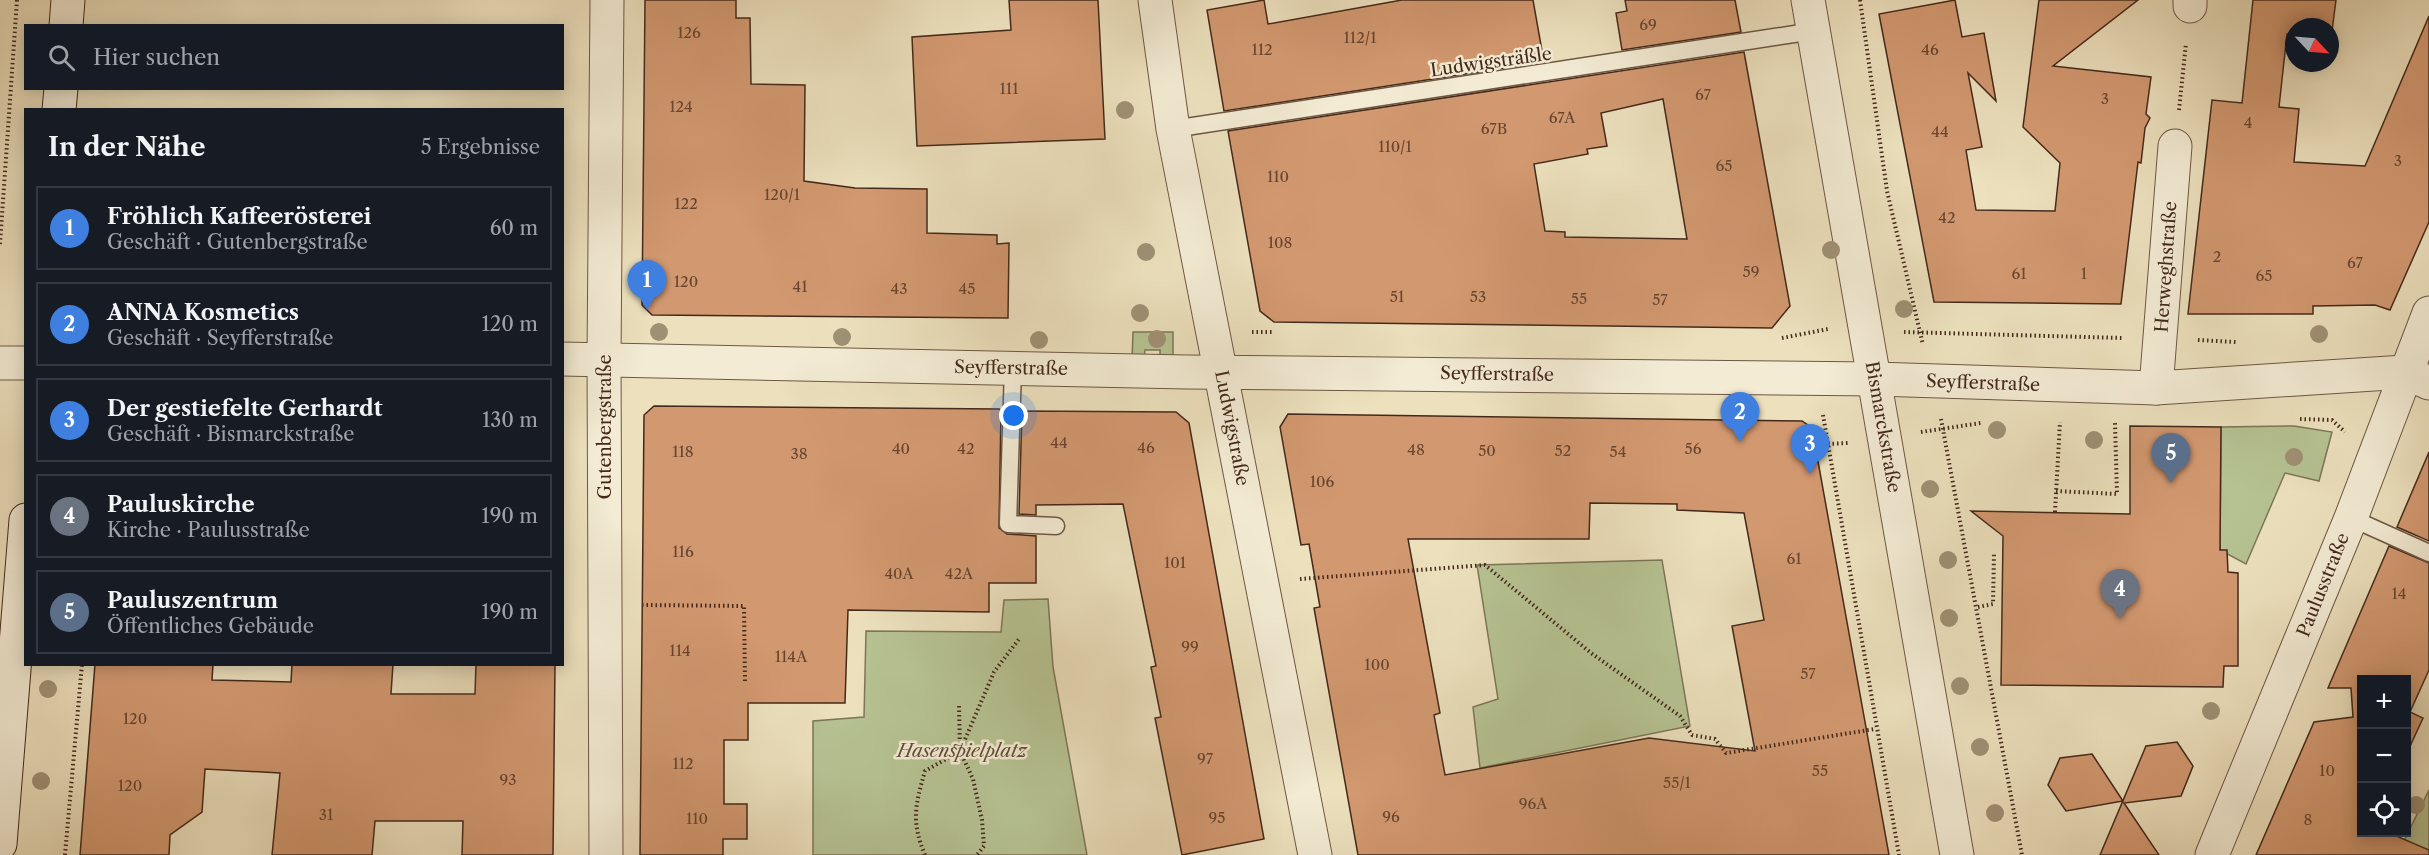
<!DOCTYPE html>
<html lang="de">
<head>
<meta charset="utf-8">
<style>
	:root { --surface:#171b24; --page:#20242c; --text:#f1f3f6; --muted:#9ea1a6; --line:#363941; --accent:#b45309 }
	body { margin:0; font-family:"Libre Caslon Text",serif; background:var(--page); color:var(--text) }
	.controls { position:absolute; right:18px; bottom:18px; display:grid; overflow:hidden; border-radius:0px; box-shadow:0 3px 15px #0003 }
	.controls button { width:54px; height:54px; display:grid; place-items:center; padding:0; border:0; border-bottom:2px solid var(--line); background:var(--surface); color:var(--text); font:30px sans-serif }
	.compass { position:absolute; left:2285px; top:18px; width:54px; height:54px; border-radius:50%; background:var(--surface); box-shadow:0 3px 15px #0003; rotate:116deg }
	.you { position:absolute; left:1014px; top:416px; width:21px; height:21px; margin:-15px; border:4px solid #fff; border-radius:50%; background:#1a73e8; box-shadow:0 0 0 9px #1a73e833 }
	.badge { display:grid; place-items:center; width:39px; height:39px; border-radius:50%; background:var(--accent); color:#fff; font-size:20px; font-weight:700 }
	.pin { position:absolute; translate:-50% -50px; filter:drop-shadow(0 2px 3px #0008) }
	.pin::after { content:''; position:absolute; top:32px; width:21px; height:18px; background:inherit; clip-path:polygon(0 0,100% 0,50% 100%) }
	.list { margin:0; padding:0; list-style:none }
	h2 { display:flex; justify-content:space-between; align-items:center; height:78px; margin:0; padding:0 24px; font-size:26px }
	h2 small { font-size:20px; font-weight:400; color:var(--muted) }
	.list li { display:grid; grid-template-columns:39px 1fr auto; gap:18px; align-items:center; box-sizing:border-box; height:84px; margin:0 12px 12px; padding:0 12px; border:2px solid var(--line); border-radius:0px }
	.list b { display:block; font-size:22px; white-space:nowrap }
	.list p { margin:0; font-size:20px; white-space:nowrap; color:var(--muted) }
	.list em { font-size:20px; font-style:normal; color:var(--muted) }
	.icon { flex:none; width:33px; height:33px; fill:none; stroke:currentColor; stroke-width:2; stroke-linecap:round; stroke-linejoin:round }
	.map { position:relative; flex:none; width:2429px; height:855px; overflow:hidden }
	.search { position:absolute; background:var(--surface); box-shadow:0 3px 15px #0003; left:24px; top:24px; width:540px; height:66px; display:flex; align-items:center; gap:15px; box-sizing:border-box; padding:0 21px; border-radius:0px; color:var(--muted); font-size:22px }
	.panel { position:absolute; background:var(--surface); box-shadow:0 3px 15px #0003; left:24px; top:108px; width:540px; height:558px; border-radius:0px }
	.map>svg:first-child { display:block }
	.green { fill:#b6c292; stroke:#7d7656; stroke-width:1.5 }
	.building { fill:#d29870; stroke:#44291b; stroke-width:1.5; fill-rule:evenodd }
	.lines { fill:none; stroke-linecap:round; stroke-linejoin:round }
	.lane-casing { stroke:#6e5744; stroke-width:19 }
	.street-casing { stroke:#6e5744; stroke-width:35 }
	.secondary-casing { stroke:#44291b; stroke-width:35 }
	.path { stroke:#44291b; stroke-width:4; stroke-dasharray:1.5 3; stroke-linecap:butt }
	.lane { stroke:#f3ebd4; stroke-width:16 }
	.street { stroke:#f3ebd4; stroke-width:33 }
	.secondary { stroke:#f3ebd4; stroke-width:33 }
	.tree { fill:#9f9074 }
	.labels { text-anchor:middle; dominant-baseline:central; stroke-width:5; stroke-linejoin:round; paint-order:stroke }
	.number-label { font-size:15px; fill:#684530 }
	.street-label { font-size:18px; fill:#44291b; stroke:#f3ebd4 }
	.park-label { font-size:18px; font-style:italic; fill:#604f39; stroke:#f3ebd4 }
</style>
</head>
<body>
<div class="map">
<svg width="2429" height="855" viewBox="0 0 2429 855">
	<rect width="100%" height="100%" fill="#ece0bd"/>
	<filter id="stains"><feTurbulence type="fractalNoise" baseFrequency=".00333" numOctaves="4"/><feColorMatrix values="0 0 0 0 .2 0 0 0 0 .09 0 0 0 0 .02 0 0 0 .5 -.17"/></filter>
	<radialGradient id="worn" r=".72"><stop offset=".6" stop-color="#630" stop-opacity="0"/><stop offset="1" stop-color="#630" stop-opacity=".3"/></radialGradient>
	<g class="green">
		<path d="M1133 332H1173V359H1160V350H1145L1144 359H1132Z"/>
		<path d="M2294 426 2332 432 2319 481 2285 473 2246 564 2220 550 2221 427Z"/>
		<path d="M1662 560 1690 726 1480 768 1473 707 1498 699 1477 565Z"/>
		<path d="M1048 599 1053 667 1087 855H813V721L864 717 866 631 1001 632 1004 600Z"/>
		<path d="M2429 790V855H2397Z"/>
	</g>
	<g class="building">
		<path d="M645 0H736V18H750L751 84 805 85 804 181 855 188 927 189V233L997 235V244L1009 243 1008 318 652 315 642 305Z"/>
		<path d="M1009 0H1098L1105 139 917 146 912 37 1011 30Z"/>
		<path d="M1264 0 1268 24 1402 0H1533L1544 62 1224 111 1207 10Z"/>
		<path d="M1625 0H1735L1741 32 1622 50 1616 13 1627 11Z"/>
		<path d="M1955 0 1962 37 1984 33 1996 101 1968 73 1982 147 1966 150 1976 210 2055 211 2060 163 2023 127 2039 0H2138L2053 66 2151 77 2146 114 2150 118 2145 128 2141 163 2138 162 2121 304 1934 302 1879 14Z"/>
		<path d="M2253 0H2336L2331 39 2330 27H2294V35L2287 34 2279 107 2299 109 2294 162 2365 166 2429 16V222L2390 310 2375 305 2313 306V314H2188L2212 100 2242 103Z"/>
		<path d="M1744 52 1790 306 1772 328 1274 322 1260 311 1228 131ZM1663 99 1687 239 1565 237V232L1545 231 1534 164 1588 154 1587 149 1607 146 1601 113Z"/>
		<path d="M654 406 999 409 1001 410 999 528 1007 534 1036 536V583H989V612L848 610 845 703H748V740H724V804H747V839H723V855H640L644 415Z"/>
		<path d="M1022 411 1176 412 1189 423 1264 839 1182 855 1155 718 1161 717 1151 667 1156 666 1123 504 1036 505V515L1019 514Z"/>
		<path d="M1288 414 1802 421 1812 428 1889 855H1358L1314 608 1320 607 1309 544 1301 545 1280 427ZM1590 503 1677 504V510L1744 513 1764 620 1732 626 1755 751 1649 738 1445 775 1434 715 1440 713 1408 539H1589Z"/>
		<path d="M2130 426 2221 427 2220 550H2227L2228 572 2238 573V666H2224L2223 687 2001 685 2003 536 1971 511 2130 514Z"/>
		<path d="M2429 452V541L2397 527Z"/>
		<path d="M2389 546 2429 563V670L2410 712 2423 718 2406 755V680H2361V832H2387L2429 850V855H2256L2314 722 2353 717 2351 688H2328Z"/>
		<path d="M95 664H213L212 680 291 682 292 664H393L391 694H475L476 664H555L553 855H462L463 821H375L372 855H272L280 773 205 769 202 812 170 835 169 855H80Z"/>
		<path d="M2177 742 2193 766 2181 796 2124 803 2159 855H2100L2146 746Z"/>
		<path d="M2092 754 2123 801 2066 811 2048 785 2060 758Z"/>
	</g>
	<g class="lines">
		<defs>
			<g id="lane">
				<path d="M1173 129 1814 31"/>
				<path d="M1013 368 1008 524 1056 526"/>
				<path d="M2351 518 2429 553"/>
			</g>
			<g id="street">
				<path d="M1155 0 1173 129 1315 855"/>
				<path d="M1808 0 1957 855"/>
				<path d="M2190 6V0"/>
				<path d="M562 359 1187 372 1875 379 2156 388 2405 372 2429 383"/>
				<path d="M0 363H26"/>
				<path d="M2156 388 2175 146"/>
				<path d="M606 855 604 358 607 0"/>
				<path d="M2212 855 2351 518 2429 313"/>
			</g>
			<g id="secondary">
				<path d="M66 26 68 0"/>
				<path d="M59 110 61 88"/>
				<path d="M0 844 26 520"/>
			</g>
		</defs>
		<use href="#lane" class="lane-casing"/>
		<use href="#street" class="street-casing"/>
		<use href="#secondary" class="secondary-casing"/>
		<g class="path">
			<path d="M1860 0 1887 191 1923 345"/>
			<path d="M2179 110 2186 43"/>
			<path d="M0 244 17 0"/>
			<path d="M1252 332H1274"/>
			<path d="M1904 332 2122 338"/>
			<path d="M1782 338 1828 329"/>
			<path d="M2198 340 2236 342"/>
			<path d="M1823 415 1899 855"/>
			<path d="M1941 419 2022 855"/>
			<path d="M2300 419 2332 420 2345 432"/>
			<path d="M1921 432 1981 423"/>
			<path d="M1828 444 1848 443"/>
			<path d="M2056 491 2117 494 2115 423"/>
			<path d="M2055 512 2060 422"/>
			<path d="M1300 579 1485 565 1591 653 1680 716 1692 735 1715 739 1726 753 1875 729"/>
			<path d="M642 605 744 606 745 683"/>
			<path d="M1978 607 1993 604 1994 554"/>
			<path d="M959 706 960 751 973 779 982 820 984 846 977 855"/>
			<path d="M65 855 82 664"/>
			<path d="M925 855C911 821 915 806 925 771L960 751 994 672 1019 639"/>
		</g>
		<use href="#lane" class="lane"/>
		<use href="#street" class="street"/>
		<use href="#secondary" class="secondary"/>
	</g>
	<g class="tree">
		<circle cx="1125" cy="110" r="9"/>
		<circle cx="1831" cy="250" r="9"/>
		<circle cx="1146" cy="252" r="9"/>
		<circle cx="1904" cy="309" r="9"/>
		<circle cx="1140" cy="313" r="9"/>
		<circle cx="659" cy="332" r="9"/>
		<circle cx="2319" cy="334" r="9"/>
		<circle cx="842" cy="337" r="9"/>
		<circle cx="1157" cy="339" r="9"/>
		<circle cx="1039" cy="340" r="9"/>
		<circle cx="1997" cy="430" r="9"/>
		<circle cx="2094" cy="440" r="9"/>
		<circle cx="2294" cy="457" r="9"/>
		<circle cx="1930" cy="489" r="9"/>
		<circle cx="1948" cy="560" r="9"/>
		<circle cx="1949" cy="618" r="9"/>
		<circle cx="1960" cy="686" r="9"/>
		<circle cx="48" cy="689" r="9"/>
		<circle cx="2211" cy="711" r="9"/>
		<circle cx="1980" cy="747" r="9"/>
		<circle cx="41" cy="781" r="9"/>
		<circle cx="2416" cy="805" r="9"/>
		<circle cx="1995" cy="813" r="9"/>
	</g>
	<g class="labels">
		<g class="number-label">
			<text x="1648" y="24">69</text>
			<text x="689" y="32">126</text>
			<text x="1360" y="37">112/1</text>
			<text x="1262" y="49">112</text>
			<text x="1930" y="49">46</text>
			<text x="1009" y="88">111</text>
			<text x="1703" y="94">67</text>
			<text x="2105" y="98">3</text>
			<text x="681" y="106">124</text>
			<text x="1562" y="117">67A</text>
			<text x="2248" y="122">4</text>
			<text x="1494" y="128">67B</text>
			<text x="1940" y="131">44</text>
			<text x="1395" y="146">110/1</text>
			<text x="2398" y="160">3</text>
			<text x="1724" y="165">65</text>
			<text x="1278" y="176">110</text>
			<text x="782" y="194">120/1</text>
			<text x="686" y="203">122</text>
			<text x="1947" y="217">42</text>
			<text x="1280" y="242">108</text>
			<text x="2217" y="256">2</text>
			<text x="2355" y="262">67</text>
			<text x="1751" y="271">59</text>
			<text x="2019" y="273">61</text>
			<text x="2084" y="273">1</text>
			<text x="2264" y="275">65</text>
			<text x="686" y="281">120</text>
			<text x="800" y="286">41</text>
			<text x="899" y="288">43</text>
			<text x="967" y="288">45</text>
			<text x="1397" y="296">51</text>
			<text x="1478" y="296">53</text>
			<text x="1579" y="298">55</text>
			<text x="1660" y="299">57</text>
			<text x="1059" y="442">44</text>
			<text x="1146" y="447">46</text>
			<text x="901" y="448">40</text>
			<text x="966" y="448">42</text>
			<text x="1693" y="448">56</text>
			<text x="1416" y="449">48</text>
			<text x="1487" y="450">50</text>
			<text x="1563" y="450">52</text>
			<text x="683" y="451">118</text>
			<text x="1618" y="451">54</text>
			<text x="799" y="453">38</text>
			<text x="1322" y="481">106</text>
			<text x="683" y="551">116</text>
			<text x="1794" y="558">61</text>
			<text x="1175" y="562">101</text>
			<text x="899" y="573">40A</text>
			<text x="959" y="573">42A</text>
			<text x="2399" y="593">14</text>
			<text x="1190" y="646">99</text>
			<text x="680" y="650">114</text>
			<text x="791" y="656">114A</text>
			<text x="1377" y="664">100</text>
			<text x="1808" y="673">57</text>
			<text x="135" y="718">120</text>
			<text x="1205" y="758">97</text>
			<text x="683" y="763">112</text>
			<text x="1820" y="770">55</text>
			<text x="2327" y="770">10</text>
			<text x="508" y="779">93</text>
			<text x="1677" y="782">55/1</text>
			<text x="130" y="785">120</text>
			<text x="1533" y="803">96A</text>
			<text x="326" y="814">31</text>
			<text x="1391" y="816">96</text>
			<text x="1217" y="817">95</text>
			<text x="697" y="818">110</text>
			<text x="2308" y="819">8</text>
		</g>
		<g class="street-label">
			<text transform="translate(1491 62) rotate(-8)">Ludwigsträßle</text>
			<text transform="translate(2166 267) rotate(-86)">Herweghstraße</text>
			<text transform="translate(1011 368) rotate(1)">Seyfferstraße</text>
			<text transform="translate(1497 374) rotate(1)">Seyfferstraße</text>
			<text transform="translate(1983 383) rotate(2)">Seyfferstraße</text>
			<text transform="translate(605 427) rotate(-90)">Gutenbergstraße</text>
			<text transform="translate(1883 427) rotate(80)">Bismarckstraße</text>
			<text transform="translate(1232 428) rotate(79)">Ludwigstraße</text>
			<text transform="translate(2323 585) rotate(-68)">Paulusstraße</text>
		</g>
		<g class="park-label">
			<text x="962" y="751">Hasenspielplatz</text>
		</g>
	</g>
	<rect width="100%" height="100%" filter="url(#stains)"/>
	<rect width="100%" height="100%" fill="url(#worn)"/>
</svg>
<div class="controls">
<button>+</button>
<button>−</button>
<button><svg class="icon" aria-label="locate" viewBox="0 0 24 24"><circle cx="12" cy="12" r="6"/><path d="M12 2v4M12 18v4M2 12h4M18 12h4"/></svg></button>
</div>
<svg class="compass" viewBox="-18 -18 36 36"><path d="M0-13l5 13h-10z" fill="#e53935"/><path d="M0 13l5-13h-10z" fill="#9ea1a6"/></svg>
<div class="you"></div>
<div class="pin badge" style="left:647px;top:310px;background:#3f7fe0">1</div>
<div class="pin badge" style="left:1740px;top:442px;background:#3f7fe0">2</div>
<div class="pin badge" style="left:1810px;top:474px;background:#3f7fe0">3</div>
<div class="pin badge" style="left:2120px;top:619px;background:#6b7280">4</div>
<div class="pin badge" style="left:2171px;top:483px;background:#5c6f8a">5</div>
<div class="search"><svg class="icon" aria-label="search" viewBox="0 0 24 24"><circle cx="10" cy="10" r="6"/><path d="M15 15l6 6"/></svg>Hier suchen</div>
<section class="panel">
<h2>In der Nähe<small>5 Ergebnisse</small></h2>
<ul class="list">
<li><span class="badge" style="background:#3f7fe0">1</span><div><b>Fröhlich Kaffeerösterei</b><p>Geschäft · Gutenbergstraße</p></div><em>60 m</em></li>
<li><span class="badge" style="background:#3f7fe0">2</span><div><b>ANNA Kosmetics</b><p>Geschäft · Seyfferstraße</p></div><em>120 m</em></li>
<li><span class="badge" style="background:#3f7fe0">3</span><div><b>Der gestiefelte Gerhardt</b><p>Geschäft · Bismarckstraße</p></div><em>130 m</em></li>
<li><span class="badge" style="background:#6b7280">4</span><div><b>Pauluskirche</b><p>Kirche · Paulusstraße</p></div><em>190 m</em></li>
<li><span class="badge" style="background:#5c6f8a">5</span><div><b>Pauluszentrum</b><p>Öffentliches Gebäude</p></div><em>190 m</em></li>
</ul>
</section>
</div>
</body>
</html>
